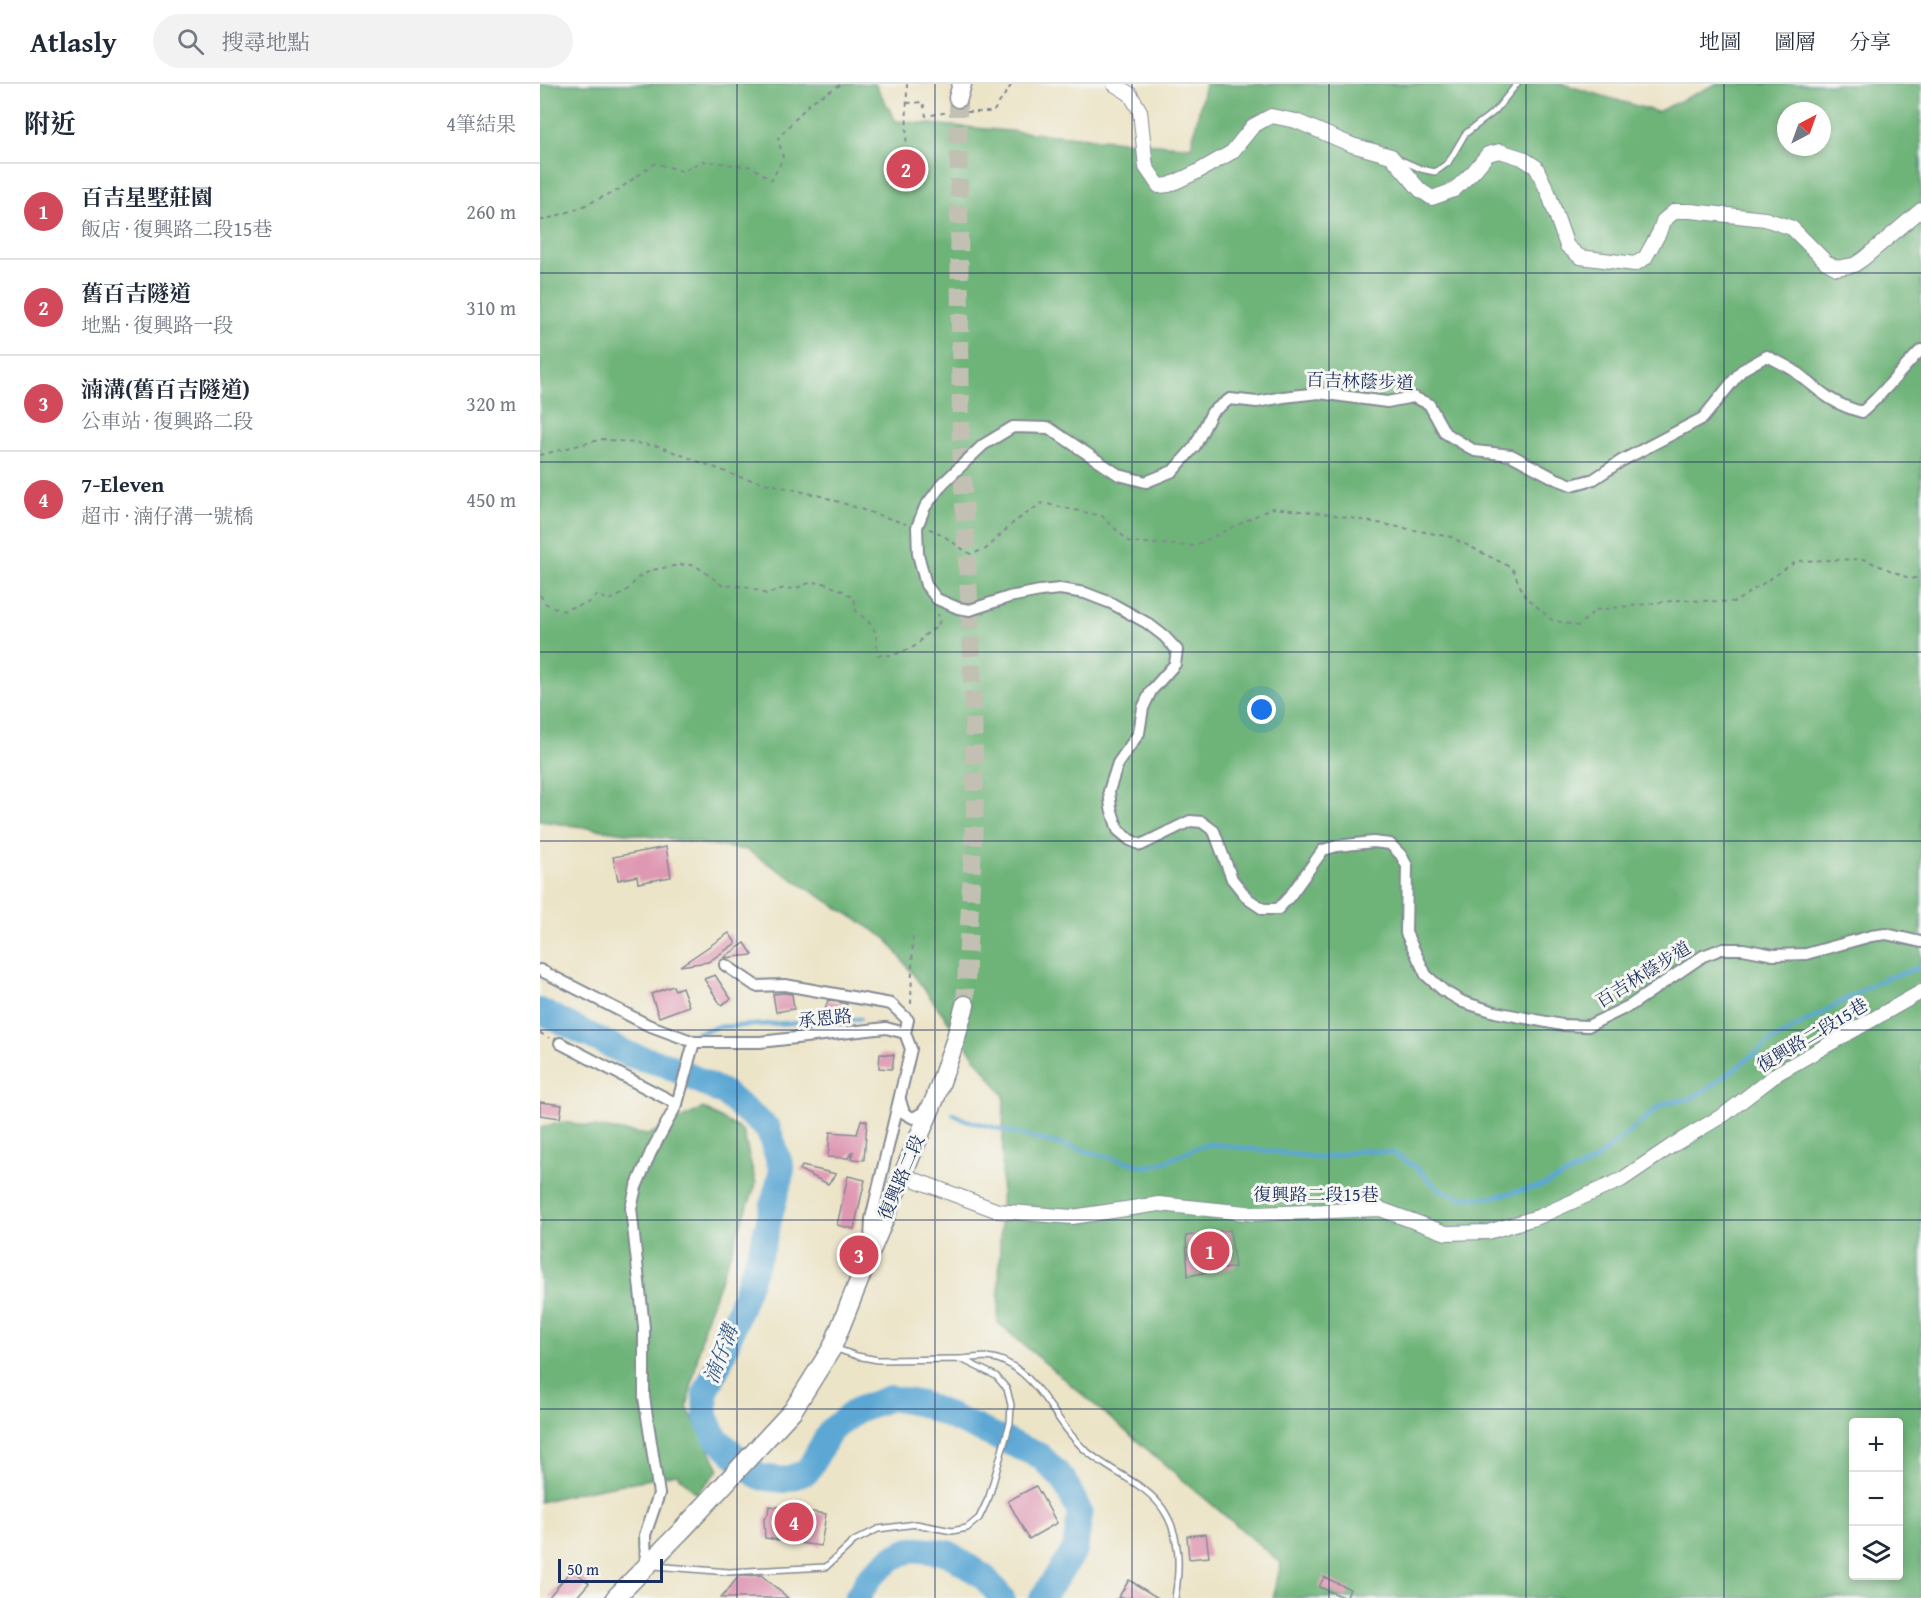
<!DOCTYPE html>
<html lang="zh-TW">
<head>
<meta charset="utf-8">
<style>
	:root { --surface:#fff; --page:#f2f2f3; --text:#1f2937; --muted:#747a83; --line:#e0e1e3; --accent:#d1495b }
	body { margin:0; font-family:"Gentium Book Plus","Noto Serif TC",serif; background:var(--page); color:var(--text) }
	.controls { position:absolute; right:18px; bottom:18px; display:grid; overflow:hidden; border-radius:6px; box-shadow:0 3px 9px #0003 }
	.controls button { width:54px; height:54px; display:grid; place-items:center; padding:0; border:0; border-bottom:2px solid var(--line); background:var(--surface); color:var(--text); font:30px sans-serif }
	.compass { position:absolute; left:1237px; top:18px; width:54px; height:54px; border-radius:50%; background:var(--surface); box-shadow:0 3px 9px #0003; rotate:41deg }
	.scale { position:absolute; left:18px; bottom:15px; width:105px; box-sizing:border-box; padding-left:6px; border:3px solid #1b2f5e; border-top:0; font-size:16px; line-height:21px; white-space:nowrap; color:#1b2f5e; -webkit-text-stroke:4px #f6f6f2; paint-order:stroke }
	.you { position:absolute; left:722px; top:626px; width:21px; height:21px; margin:-15px; border:4px solid #fff; border-radius:50%; background:#1a73e8; box-shadow:0 0 0 9px #1a73e833 }
	.badge { display:grid; place-items:center; width:39px; height:39px; border-radius:50%; background:var(--accent); color:#fff; font-size:20px; font-weight:700 }
	.pin { position:absolute; translate:-50% -50%; border:3px solid #fff; box-shadow:0 2px 6px #0006 }
	.list { margin:0; padding:0; list-style:none }
	h2 { display:flex; justify-content:space-between; align-items:center; height:78px; margin:0; padding:0 24px; font-size:26px }
	h2 small { font-size:20px; font-weight:400; color:var(--muted) }
	.list li { display:grid; grid-template-columns:39px 1fr auto; gap:18px; align-items:center; box-sizing:border-box; height:96px; padding:0 24px; border-top:2px solid var(--line) }
	.list b { display:block; font-size:22px; white-space:nowrap }
	.list p { margin:0; font-size:20px; white-space:nowrap; color:var(--muted) }
	.list em { font-size:20px; font-style:normal; color:var(--muted) }
	.icon { flex:none; width:33px; height:33px; fill:none; stroke:currentColor; stroke-width:2; stroke-linecap:round; stroke-linejoin:round }
	.map { position:relative; flex:none; width:1381px; height:1514px; overflow:hidden }
	header { display:flex; align-items:center; gap:36px; box-sizing:border-box; height:84px; padding:0 30px; background:var(--surface); border-bottom:2px solid var(--line) }
	header strong { font-size:28px }
	nav { display:flex; gap:33px; margin-inline-start:auto; font-size:21px }
	.search { width:420px; height:54px; background:var(--page); display:flex; align-items:center; gap:15px; box-sizing:border-box; padding:0 21px; border-radius:33px; color:var(--muted); font-size:22px }
	main { display:flex }
	aside { flex:1; background:var(--surface) }
	.map>svg:first-child { display:block }
	.forest { fill:#6eb479; stroke:#44726c; stroke-width:1.5; fill-rule:evenodd }
	.lines { fill:none; stroke-linecap:round; stroke-linejoin:round }
	.stream { stroke:#5ca7d4; stroke-width:4.5 }
	.river { stroke:#5ca7d4; stroke-width:26 }
	.building { fill:#df98b2 }
	.primary-tunnel { stroke:#c2c0b2; stroke-width:18; stroke-dasharray:18 9; stroke-linecap:butt }
	.service-casing { stroke:#848a92; stroke-width:8 }
	.minor-casing { stroke:#848a92; stroke-width:14 }
	.tertiary-casing { stroke:#848a92; stroke-width:16 }
	.primary-casing { stroke:#848a92; stroke-width:21 }
	.path { stroke:#848a92; stroke-width:2; stroke-dasharray:4.5 4.5; stroke-linecap:butt }
	.service { stroke:#fff; stroke-width:5 }
	.minor { stroke:#fff; stroke-width:10 }
	.tertiary { stroke:#fff; stroke-width:14 }
	.primary { stroke:#fff; stroke-width:18 }
	.grid { fill:none; stroke:#1b2f5e; stroke-width:1.5; stroke-opacity:0.55 }
	.labels { text-anchor:middle; dominant-baseline:central; stroke-width:6; stroke-linejoin:round; paint-order:stroke }
	.street-label { font-size:18px; fill:#1b2f5e; stroke:#f6f6f2 }
	.water-label { font-size:20px; font-style:italic; fill:#325987; stroke:#f6f6f2 }
</style>
</head>
<body>
<header>
<strong>Atlasly</strong>
<div class="search"><svg class="icon" aria-label="search" viewBox="0 0 24 24"><circle cx="10" cy="10" r="6"/><path d="M15 15l6 6"/></svg>搜尋地點</div>
<nav><a>地圖</a><a>圖層</a><a>分享</a></nav>
</header>
<main>
<aside>
<h2>附近<small>4筆結果</small></h2>
<ul class="list">
<li><span class="badge">1</span><div><b>百吉星墅莊園</b><p>飯店 · 復興路二段15巷</p></div><em>260 m</em></li>
<li><span class="badge">2</span><div><b>舊百吉隧道</b><p>地點 · 復興路一段</p></div><em>310 m</em></li>
<li><span class="badge">3</span><div><b>湳溝(舊百吉隧道)</b><p>公車站 · 復興路二段</p></div><em>320 m</em></li>
<li><span class="badge">4</span><div><b>7-Eleven</b><p>超市 · 湳仔溝一號橋</p></div><em>450 m</em></li>
</ul>
</aside>
<div class="map">
<svg width="1381" height="1514" viewBox="0 0 1381 1514">
	<rect width="100%" height="100%" fill="#f6f6f2"/>
	<filter id="ink" filterUnits="userSpaceOnUse"><feTurbulence type="fractalNoise" baseFrequency=".0167" numOctaves="2"/><feDisplacementMap in="SourceGraphic" scale="12" xChannelSelector="R" yChannelSelector="G"/><feConvolveMatrix kernelMatrix="1 2 1 2 8 2 1 2 1" color-interpolation-filters="sRGB"/></filter>
	<filter id="wash" filterUnits="userSpaceOnUse"><feTurbulence type="fractalNoise" baseFrequency=".008" numOctaves="4" result="noise"/><feDisplacementMap in="SourceGraphic" scale="24" xChannelSelector="R" yChannelSelector="G"/><feGaussianBlur stdDeviation="1.35" result="paint"/><feColorMatrix in="noise" values="0 0 0 0 0 0 0 0 0 0 0 0 0 0 0 0 0 1.4 0 .05"/><feComposite in="paint" operator="in"/></filter>
	<g filter="url(#wash)">
		<rect width="100%" height="100%" fill="#ece4c7"/>
		<g class="forest">
			<path d="M0 0H335L356 37 651 63 665 0H1022L1117 28 1176 0H1381V1514H733L741 1479 458 1239 464 1012 346 854 207 766 0 737ZM1246 27H1282V63H1246ZM1314 1338H1358V1492H1314Z"/>
			<path d="M163 1024 203 1047 216 1100 165 1238 147 1323 179 1385 157 1410 137 1390 40 1408 0 1418V1044L22 1038 108 1051Z"/>
		</g>
		<g class="lines">
			<g class="stream">
				<path d="M157 949 177 943 320 935"/>
				<path d="M127 981 131 972"/>
				<path d="M413 1030 425 1036 604 1082C629 1082 648 1062 673 1060L782 1074 824 1066 853 1069 877 1084 897 1104 918 1113 947 1114 1002 1102 1053 1078 1119 1023 1128 1018 1150 1015 1166 1006 1233 956 1341 896 1381 883"/>
				<path d="M503 1514H504"/>
			</g>
			<g class="river">
				<path d="M0 927 90 971 127 981 184 1009 228 1045 242 1086 222 1163 183 1270 165 1310 166 1332 175 1353 219 1393 244 1396 267 1388 291 1346 317 1326 350 1314 382 1320 500 1372 524 1396 540 1429 535 1466 502 1514"/>
				<path d="M317 1514 330 1493 352 1474 372 1465 408 1469 444 1493 462 1514"/>
			</g>
		</g>
		<g id="blocks">
			<g class="building">
				<path d="M126 763 131 793 98 799 97 792 78 796 73 773Z"/>
				<path d="M189 849 196 859 168 878 140 882Z"/>
				<path d="M205 859 213 871 183 874Z"/>
				<path d="M175 891 191 915 181 921 164 895Z"/>
				<path d="M133 902 135 906 142 903 149 922 119 933 111 910Z"/>
				<path d="M244 909 252 910 254 925 236 928 233 910Z"/>
				<path d="M288 916 307 920 304 931 285 926Z"/>
				<path d="M340 970 354 971 352 985 339 984Z"/>
				<path d="M0 1018 22 1021 20 1034 0 1031Z"/>
				<path d="M321 1036 327 1037 324 1076 312 1075 313 1067 308 1074 288 1073 290 1048 317 1050Z"/>
				<path d="M262 1082 296 1090 288 1100 260 1086Z"/>
				<path d="M308 1092 325 1096 314 1145 297 1141Z"/>
				<path d="M690 1146 695 1183 648 1192 646 1152Z"/>
				<path d="M496 1402 517 1439 489 1455 468 1417Z"/>
				<path d="M229 1422 286 1430 281 1462 225 1454 224 1435 228 1430Z"/>
				<path d="M666 1450 669 1473 649 1475 647 1452Z"/>
				<path d="M32 1485 49 1499 36 1514H8Z"/>
				<path d="M221 1491 248 1514H181L199 1492Z"/>
				<path d="M784 1493 810 1505 806 1514 779 1503Z"/>
				<path d="M589 1496 618 1514H578Z"/>
			</g>
		</g>
	</g>
	<g filter="url(#ink)">
		<use href="#blocks" fill-opacity="0" stroke="#848a92" stroke-width="1.5"/>
		<g class="lines">
			<path class="primary-tunnel" d="M418 14 421 360 432 573 435 720 425 921"/>
			<defs>
				<g id="service">
					<path d="M861 76 881 85 895 88 908 79 925 50 955 27 977 0"/>
					<path d="M422 1275C438 1273 452 1271 467 1279 502 1297 515 1338 543 1364 567 1387 605 1398 623 1425 641 1452 640 1484 635 1514"/>
					<path d="M114 1482 189 1488 286 1483 314 1457 338 1445 376 1440 412 1447 427 1444 439 1434 449 1413 470 1339 471 1321 467 1305 456 1292 421 1275 338 1276 317 1272 294 1264"/>
				</g>
				<g id="minor">
					<path d="M1381 266C1361 286 1344 309 1322 328 1291 320 1280 307 1256 288 1248 282 1236 277 1227 272L1202 286 1163 334 1081 377 1054 395 1032 401 1014 394 971 371 935 367 905 349 889 320 873 313 847 318 779 309 743 313 717 318 690 315 672 328 655 362 633 387 606 398 579 391 509 344 473 343 443 361 403 399 385 423 377 443 378 470 386 501 397 515 418 524 430 526 469 513 500 507 520 505 545 509 571 519 607 539 624 552 637 566 635 580 611 607 603 624 599 649 578 679 569 707 571 724 578 746 590 756 601 761 650 737 662 738 674 747 692 795 708 815 723 825H738L750 812 783 766 797 762 833 758 850 760 861 771 867 782 866 849 886 891 904 907 923 918 955 928 1022 941 1048 942 1091 921 1163 872 1181 865H1203L1234 871 1266 870 1331 852 1346 850 1381 858"/>
					<path d="M185 881 216 902 245 901 351 920 368 936 365 949"/>
					<path d="M0 886 108 941 154 958H220L346 944 365 949 371 965 331 1135 330 1157"/>
					<path d="M20 959 137 1020"/>
					<path d="M360 1016 364 1029 373 1034 382 1029 388 1021"/>
					<path d="M106 1481 105 1451 119 1410 104 1313V1243L91 1124 96 1103 111 1068 137 1020 154 958"/>
				</g>
				<g id="tertiary">
					<path d="M574 0 590 10 600 27 606 83 619 102 629 101 657 88 692 68 713 42 731 32 756 37 812 61 851 72 880 106 892 114 914 106 934 87 948 70 960 67 982 74 996 83 1008 108 1027 162 1040 173 1095 180 1105 174 1119 149 1123 137 1135 127H1151L1225 135 1252 144 1286 178 1297 184 1314 181 1323 175 1381 126"/>
					<path d="M362 1091 458 1127 532 1133 619 1120 716 1130 840 1125 906 1149 948 1148 998 1133 1081 1096 1133 1061 1185 1030 1238 989 1381 908"/>
				</g>
				<g id="primary">
					<path d="M418 14 422 0"/>
					<path d="M75 1514 142 1446 253 1326 292 1264 330 1169 396 1012 415 957 425 921"/>
				</g>
			</defs>
			<use href="#service" class="service-casing"/>
			<use href="#minor" class="minor-casing"/>
			<use href="#tertiary" class="tertiary-casing"/>
			<use href="#primary" class="primary-casing"/>
			<g class="path">
				<path d="M367 19 383 18 386 32 409 28"/>
				<path d="M427 28H453L472 0"/>
				<path d="M366 85 367 0"/>
				<path d="M0 136H4L37 125 78 106 115 79 142 87 163 77 212 83 232 96 243 74 238 54 271 18 302 0"/>
				<path d="M0 371 63 355 118 362 199 393 281 412 366 440"/>
				<path d="M389 445C401 447 418 464 431 470L446 465 474 438 502 419 562 432 589 458 654 462 732 424 790 430 911 453 972 484 984 511 1012 536 1038 542 1056 526 1140 516 1195 518 1257 477 1323 475 1371 495 1381 492"/>
				<path d="M0 511 6 520 24 527C31 522 38 523 45 520 51 518 53 513 59 511L68 516 77 513 87 506 99 493 112 486 145 480 156 482 182 501 210 503 226 510 244 504 254 505 272 498 283 499 303 507 314 515 316 527C338 546 335 542 338 571 354 573 365 567 379 560L382 553 397 543 400 536 398 530"/>
				<path d="M371 920 373 851"/>
				<path d="M0 949 9 954"/>
			</g>
			<use href="#service" class="service"/>
			<use href="#minor" class="minor"/>
			<use href="#tertiary" class="tertiary"/>
			<use href="#primary" class="primary"/>
		</g>
	</g>
	<path class="grid" d="M197 0V1514M395 0V1514M592 0V1514M789 0V1514M986 0V1514M1184 0V1514M0 189H1381M0 378H1381M0 568H1381M0 757H1381M0 946H1381M0 1136H1381M0 1325H1381"/>
	<g class="labels">
		<g class="street-label">
			<text transform="translate(820 297) rotate(2)">百吉林蔭步道</text>
			<text transform="translate(1103 890) rotate(-32)">百吉林蔭步道</text>
			<text transform="translate(285 934) rotate(-6)">承恩路</text>
			<text transform="translate(1272 951) rotate(-31)">復興路二段15巷</text>
			<text transform="translate(361 1093) rotate(-67)">復興路二段</text>
			<text x="776" y="1110">復興路二段15巷</text>
		</g>
		<g class="water-label">
			<text transform="translate(180 1270) rotate(-69)">湳仔溝</text>
		</g>
	</g>
</svg>
<div class="controls">
<button>+</button>
<button>−</button>
<button><svg class="icon" aria-label="layers" viewBox="0 0 24 24"><path d="M12 4l9 5-9 5-9-5zM3 14l9 5 9-5"/></svg></button>
</div>
<svg class="compass" viewBox="-18 -18 36 36"><path d="M0-13l5 13h-10z" fill="#e53935"/><path d="M0 13l5-13h-10z" fill="#747a83"/></svg>
<div class="scale">50 m</div>
<div class="you"></div>
<div class="pin badge" style="left:670px;top:1167px">1</div>
<div class="pin badge" style="left:366px;top:85px">2</div>
<div class="pin badge" style="left:319px;top:1171px">3</div>
<div class="pin badge" style="left:254px;top:1438px">4</div>
</div>
</main>
</body>
</html>
